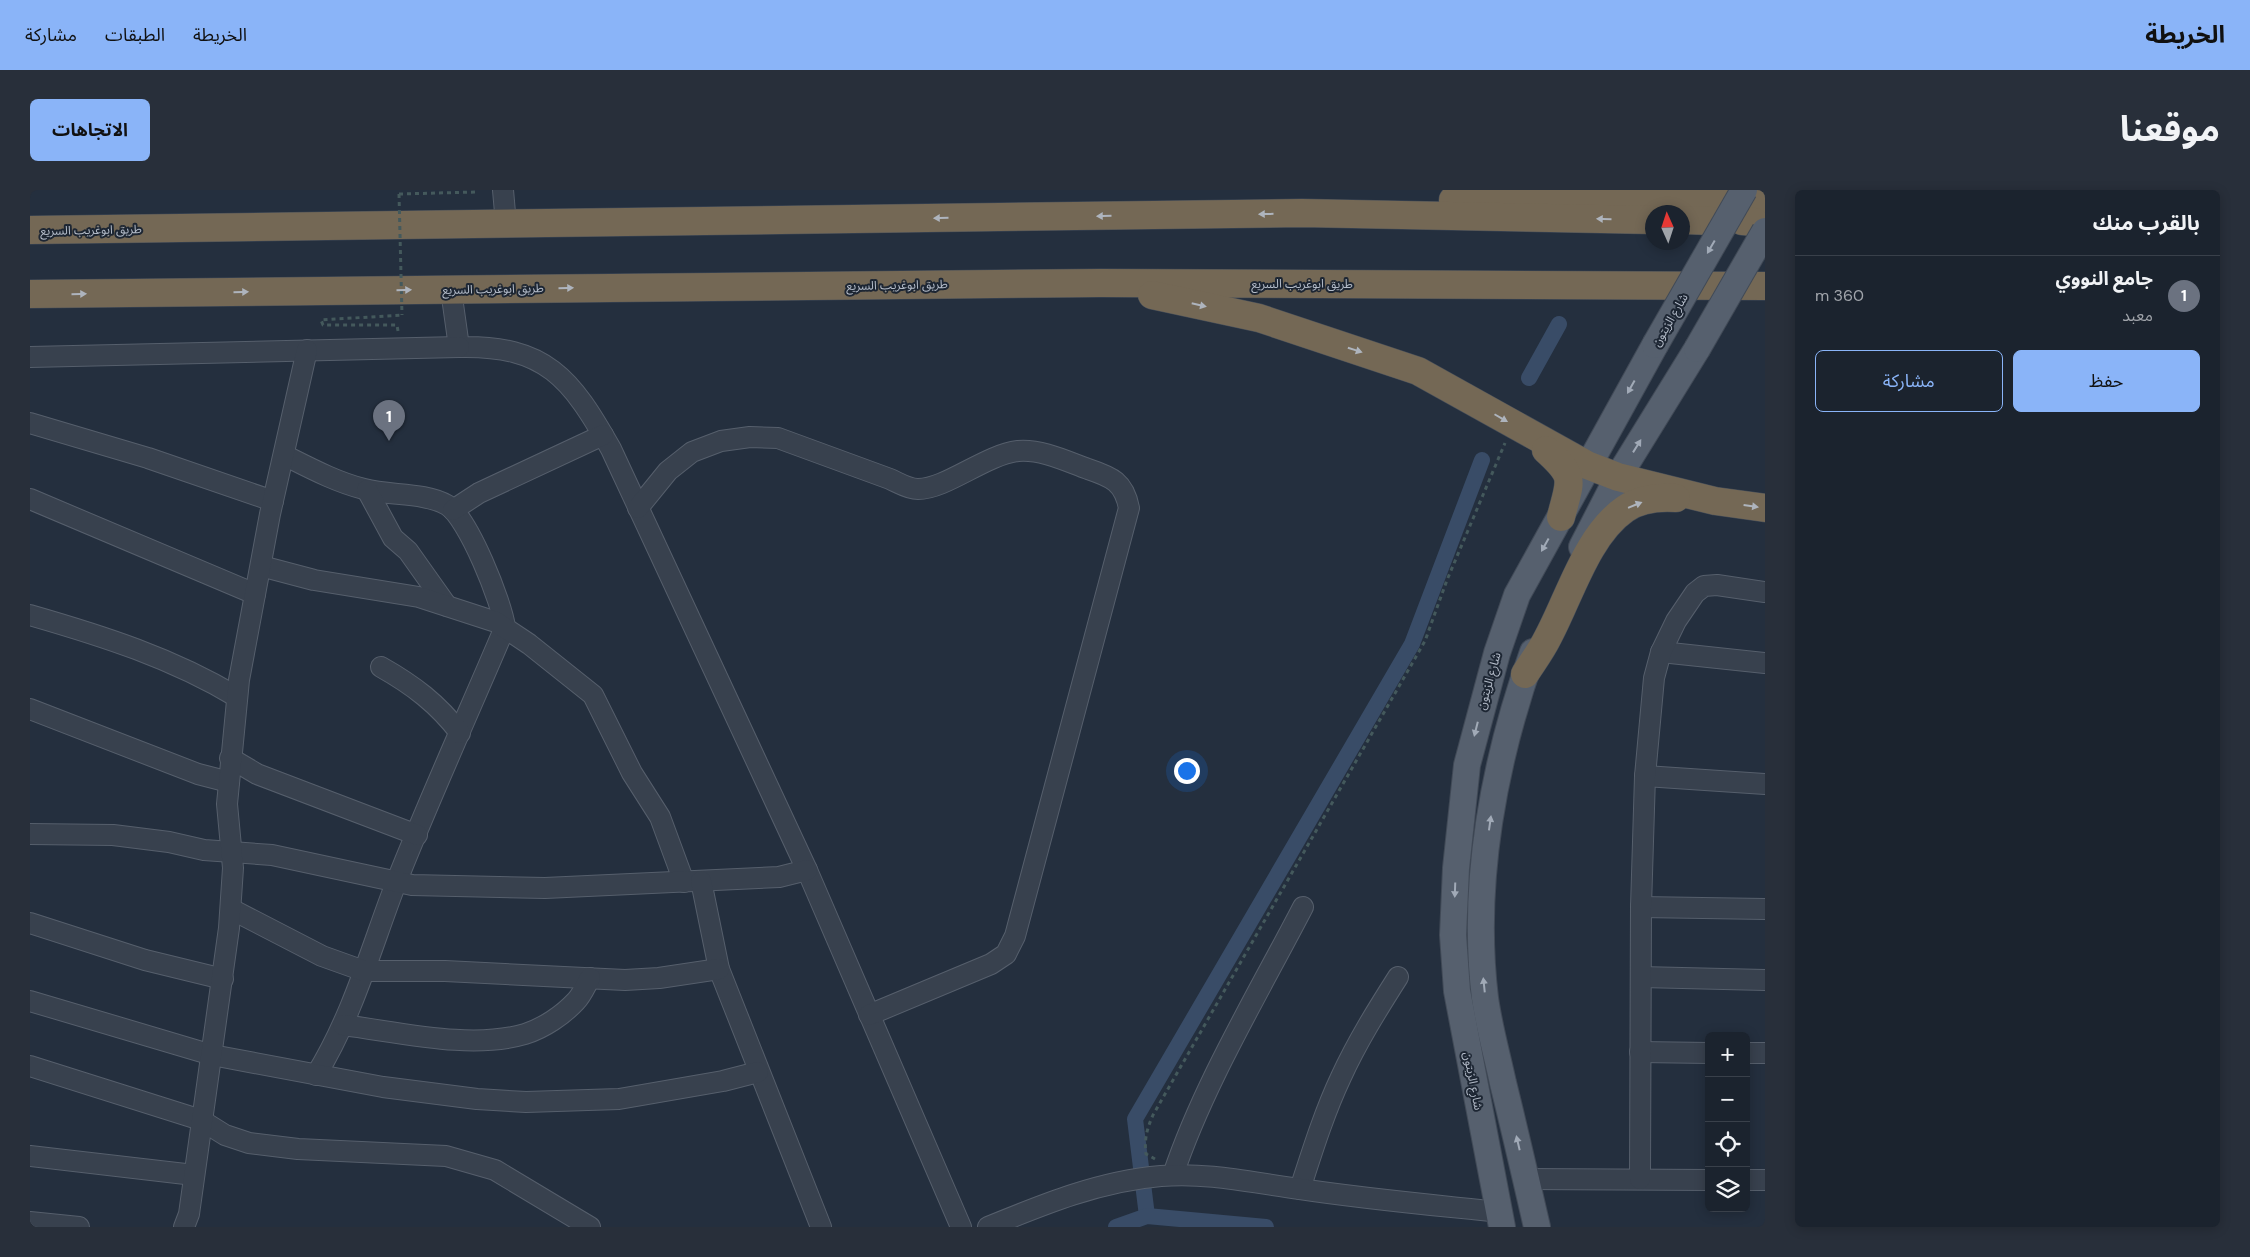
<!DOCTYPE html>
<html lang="ar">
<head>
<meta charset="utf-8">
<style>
	:root { --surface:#1b232e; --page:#282f3a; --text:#f1f3f6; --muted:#a0a4aa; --line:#39404a; --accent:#8ab4f8 }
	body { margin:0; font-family:"DM Sans","Noto Sans Arabic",sans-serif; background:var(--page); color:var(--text); direction:rtl }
	.controls { position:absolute; right:15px; bottom:15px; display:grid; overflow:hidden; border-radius:8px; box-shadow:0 2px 12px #0003 }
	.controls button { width:45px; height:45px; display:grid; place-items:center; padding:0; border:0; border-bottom:1px solid var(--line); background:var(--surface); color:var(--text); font:25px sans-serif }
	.compass { position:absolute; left:1615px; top:15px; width:45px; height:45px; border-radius:50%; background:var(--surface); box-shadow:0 2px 12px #0003; rotate:357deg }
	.you { position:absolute; left:1156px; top:580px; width:18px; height:18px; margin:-12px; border:4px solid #fff; border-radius:50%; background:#1a73e8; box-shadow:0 0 0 8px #1a73e833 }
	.badge { display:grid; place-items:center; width:32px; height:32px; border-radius:50%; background:var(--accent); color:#fff; font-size:16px; font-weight:700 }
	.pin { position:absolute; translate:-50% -41px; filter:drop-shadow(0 1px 2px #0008) }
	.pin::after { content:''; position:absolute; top:26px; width:18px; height:15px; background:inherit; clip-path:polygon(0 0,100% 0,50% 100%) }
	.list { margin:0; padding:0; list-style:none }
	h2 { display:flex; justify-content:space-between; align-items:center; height:65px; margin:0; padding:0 20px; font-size:21px }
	h2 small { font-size:16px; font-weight:400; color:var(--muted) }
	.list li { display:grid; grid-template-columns:32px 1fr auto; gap:15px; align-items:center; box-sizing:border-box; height:80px; padding:0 20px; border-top:1px solid var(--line) }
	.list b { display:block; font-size:19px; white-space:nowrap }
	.list p { margin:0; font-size:16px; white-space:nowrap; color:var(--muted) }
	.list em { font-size:16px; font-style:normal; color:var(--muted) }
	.actions { display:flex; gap:10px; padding:15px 20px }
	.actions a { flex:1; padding:11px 0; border:1px solid var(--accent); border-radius:8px; text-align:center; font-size:18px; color:var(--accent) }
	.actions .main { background:var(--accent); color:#111 }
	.icon { flex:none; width:28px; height:28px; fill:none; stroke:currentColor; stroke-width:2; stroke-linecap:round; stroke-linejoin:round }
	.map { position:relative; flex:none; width:1735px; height:1037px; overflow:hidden; direction:ltr; border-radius:8px }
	header { display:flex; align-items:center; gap:30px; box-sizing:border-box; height:70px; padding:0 25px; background:var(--accent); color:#111 }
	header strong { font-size:24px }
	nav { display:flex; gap:28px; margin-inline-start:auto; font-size:18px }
	.intro { display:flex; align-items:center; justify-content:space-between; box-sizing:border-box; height:120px; padding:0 30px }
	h1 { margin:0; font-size:35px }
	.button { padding:12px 22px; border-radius:8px; background:var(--accent); color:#111; font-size:18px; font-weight:700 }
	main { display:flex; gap:30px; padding:0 30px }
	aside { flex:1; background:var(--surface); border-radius:8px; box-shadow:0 2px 12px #0003 }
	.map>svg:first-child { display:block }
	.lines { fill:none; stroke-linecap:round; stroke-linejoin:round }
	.canal { stroke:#394c67; stroke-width:16 }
	.minor-casing { stroke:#565f6c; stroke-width:22 }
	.major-casing { stroke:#414a57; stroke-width:28 }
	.highway-casing { stroke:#434c59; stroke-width:29 }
	.path { stroke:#44595c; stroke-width:3; stroke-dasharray:4 4; stroke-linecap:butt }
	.minor { stroke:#38414e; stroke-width:20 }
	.major { stroke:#56606e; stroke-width:26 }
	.highway { stroke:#746855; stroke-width:28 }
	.major-bridge-casing { stroke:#414a57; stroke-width:28; stroke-linecap:butt }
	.path-bridge { stroke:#44595c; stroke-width:3; stroke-dasharray:4 4; stroke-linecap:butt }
	.major-bridge { stroke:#56606e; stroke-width:26 }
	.oneway { fill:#aeb4bd }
	.oneway2 { fill:#a1aab7 }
	.labels { text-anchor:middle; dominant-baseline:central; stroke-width:4; stroke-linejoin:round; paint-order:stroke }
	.street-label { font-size:12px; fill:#b4bcc9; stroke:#1d2633 }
</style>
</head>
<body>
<header>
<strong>الخريطة</strong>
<nav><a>الخريطة</a><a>الطبقات</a><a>مشاركة</a></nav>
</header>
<div class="intro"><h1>موقعنا</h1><a class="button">الاتجاهات</a></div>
<main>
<aside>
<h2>بالقرب منك<small></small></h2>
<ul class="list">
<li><span class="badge" style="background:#6b7280">1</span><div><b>جامع النووي</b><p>معبد</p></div><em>360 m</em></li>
</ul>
<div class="actions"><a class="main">حفظ</a><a>مشاركة</a></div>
</aside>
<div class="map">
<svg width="1735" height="1037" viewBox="0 0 1735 1037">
	<rect width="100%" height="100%" fill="#242f3e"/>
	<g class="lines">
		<g class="canal">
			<path d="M1499 188 1529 134"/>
			<path d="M1117 1026 1105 929 1382 454 1452 270"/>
			<path d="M1086 1037 1117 1026 1236 1037"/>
		</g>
		<defs>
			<g id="minor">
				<path d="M473 0 476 34"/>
				<path d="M421 100 429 157C516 155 541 188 581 259L777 680 931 1037"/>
				<path d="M0 167 429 157"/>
				<path d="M0 233 118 268 243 311"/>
				<path d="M254 265C280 278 306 292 334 299 360 306 394 302 417 315 438 327 472 413 475 437 439 522 400 607 366 693 341 758 323 825 286 885"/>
				<path d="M337 300 363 348 378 361 417 416"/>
				<path d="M0 309 225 404"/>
				<path d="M608 318 638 281 662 262 691 251 720 247 748 248 860 289C869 293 878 299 888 299 916 299 955 265 988 261 1012 259 1036 271 1058 279 1082 287 1094 292 1099 318L985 746 976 764 961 774 839 825"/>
				<path d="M423 320 449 303 573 245"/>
				<path d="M231 376 284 390 389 407 466 432 499 454 563 505 602 583 630 627 654 692"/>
				<path d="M0 425C73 446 142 468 207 507"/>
				<path d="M1631 462 1735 473"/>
				<path d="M351 477C383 495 408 514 430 543"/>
				<path d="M0 519 168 584 199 592"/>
				<path d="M200 568 227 584 387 645"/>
				<path d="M1615 586 1735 594"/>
				<path d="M0 644 83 645 139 652 174 660 242 665 382 695 515 698 749 687 777 680"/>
				<path d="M671 691 689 779 791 1037"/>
				<path d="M1611 717 1735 719"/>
				<path d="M201 719 292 766 334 781H415L595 790 629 788 689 779"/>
				<path d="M0 733 115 770 193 789"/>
				<path d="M1611 787 1735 790"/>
				<path d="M0 811 182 865 353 897 447 909 496 912 589 909 693 891 728 882"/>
				<path d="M313 835C369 842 441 860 495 844 514 838 533 825 546 811 552 805 556 795 560 788"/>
				<path d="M1610 862 1679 863"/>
				<path d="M1716 863H1735"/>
				<path d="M0 876 171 930 195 945 219 953 268 959 416 966 465 980 560 1037"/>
				<path d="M0 966 164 985"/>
				<path d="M1143 985C1173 895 1229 802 1273 717"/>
				<path d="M1496 989 1679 990"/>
				<path d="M1610 989 1611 717 1615 586 1624 488 1631 462 1646 431 1665 403 1674 396 1687 395 1735 402"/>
				<path d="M1716 990H1735"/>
				<path d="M1270 999C1282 962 1294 923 1311 887 1327 852 1347 820 1368 787"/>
				<path d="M0 1032 49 1037"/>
				<path d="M154 1037 159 1024 199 738 203 678 197 614 209 490 240 324 277 160"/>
				<path d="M958 1037C1014 1014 1070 991 1131 986 1179 982 1223 993 1270 999 1336 1009 1403 1015 1469 1022"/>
			</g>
			<g id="major">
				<path d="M1552 357 1588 287 1667 159"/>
				<path d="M1503 462C1464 571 1441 692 1455 808 1459 837 1467 865 1473 893 1485 941 1496 989 1507 1037"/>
				<path d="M1472 1037 1427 801 1423 745 1426 678 1437 575 1467 463 1487 405 1625 155"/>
			</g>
			<g id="highway">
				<path d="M1726 7 1735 8"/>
				<path d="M1423 10 1508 5 1696 7"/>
				<path d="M1652 30 1682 31"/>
				<path d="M1712 31 1725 32"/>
				<path d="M0 40 1272 23 1622 30"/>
				<path d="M0 104 1070 93 1735 96"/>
				<path d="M1122 105 1229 128 1388 181 1557 275 1588 287 1685 311 1735 318"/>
				<path d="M1516 260C1547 288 1540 290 1531 327"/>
				<path d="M1495 484C1502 473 1511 461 1517 449 1539 409 1556 346 1595 319 1609 309 1630 307 1646 308"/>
			</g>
		</defs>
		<use href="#minor" class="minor-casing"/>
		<use href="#major" class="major-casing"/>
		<use href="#highway" class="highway-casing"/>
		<g class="path">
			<path d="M369 4 447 2V0"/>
			<path d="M368 141 367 135H293L291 130 372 125"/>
			<path d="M1125 969 1116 964C1114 949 1117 939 1123 925L1395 451 1417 390 1475 253"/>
		</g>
		<use href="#minor" class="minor"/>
		<use href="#major" class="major"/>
		<use href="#highway" class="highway"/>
		<defs>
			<g id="major-bridge">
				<path d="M1625 155 1714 0"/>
				<path d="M1667 159 1735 41"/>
			</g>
		</defs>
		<use href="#major-bridge" class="major-bridge-casing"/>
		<path class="path-bridge" d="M369 4 372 125"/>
		<use href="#major-bridge" class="major-bridge"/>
	</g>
	<defs><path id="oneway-solid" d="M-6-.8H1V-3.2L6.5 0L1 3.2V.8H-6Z" transform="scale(1.25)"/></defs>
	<g class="oneway">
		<use href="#oneway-solid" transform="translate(1236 24) rotate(179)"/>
		<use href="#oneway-solid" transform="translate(1074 26) rotate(179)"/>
		<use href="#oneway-solid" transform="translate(911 28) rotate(179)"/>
		<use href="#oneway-solid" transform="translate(1574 29) rotate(-179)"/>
		<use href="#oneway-solid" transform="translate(536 98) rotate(-1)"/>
		<use href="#oneway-solid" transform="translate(374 100) rotate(-1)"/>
		<use href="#oneway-solid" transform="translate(211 102) rotate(-1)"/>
		<use href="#oneway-solid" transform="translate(49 104) rotate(-1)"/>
		<use href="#oneway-solid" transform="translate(1169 115) rotate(13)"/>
		<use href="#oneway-solid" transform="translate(1325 160) rotate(18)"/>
		<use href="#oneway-solid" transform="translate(1471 228) rotate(30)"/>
		<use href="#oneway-solid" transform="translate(1605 315) rotate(-22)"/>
		<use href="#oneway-solid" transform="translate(1721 316) rotate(8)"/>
	</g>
	<g class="oneway2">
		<use href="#oneway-solid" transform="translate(1681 57) rotate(120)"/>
		<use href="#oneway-solid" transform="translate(1601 197) rotate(119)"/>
		<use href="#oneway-solid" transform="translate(1607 256) rotate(-58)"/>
		<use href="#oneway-solid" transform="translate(1515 355) rotate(119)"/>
		<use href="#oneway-solid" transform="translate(1446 539) rotate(104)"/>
		<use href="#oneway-solid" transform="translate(1460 633) rotate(-82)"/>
		<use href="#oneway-solid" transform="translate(1425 700) rotate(92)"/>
		<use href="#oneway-solid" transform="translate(1454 795) rotate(-96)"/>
		<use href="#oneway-solid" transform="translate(1488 953) rotate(-103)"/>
	</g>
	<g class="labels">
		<g class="street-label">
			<text transform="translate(61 40) rotate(-1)">طريق ابوغريب السريع</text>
			<text x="1272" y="94">طريق ابوغريب السريع</text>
			<text transform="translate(867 95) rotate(-1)">طريق ابوغريب السريع</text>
			<text transform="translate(463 99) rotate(-1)">طريق ابوغريب السريع</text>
			<text transform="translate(1640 130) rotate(-60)">شارع الزيتون</text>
			<text transform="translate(1459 491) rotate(-74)">شارع الزيتون</text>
			<text transform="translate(1443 891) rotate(79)">شارع الزيتون</text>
		</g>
	</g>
</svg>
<div class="controls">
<button>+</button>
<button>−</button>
<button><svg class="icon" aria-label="locate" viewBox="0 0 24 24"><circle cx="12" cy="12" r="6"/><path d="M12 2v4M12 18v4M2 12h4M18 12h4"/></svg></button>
<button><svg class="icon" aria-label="layers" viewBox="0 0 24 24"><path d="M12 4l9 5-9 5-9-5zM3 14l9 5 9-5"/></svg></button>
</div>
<svg class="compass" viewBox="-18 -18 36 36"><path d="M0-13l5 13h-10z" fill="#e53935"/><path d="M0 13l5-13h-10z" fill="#a0a4aa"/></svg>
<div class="you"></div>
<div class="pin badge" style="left:359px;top:251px;background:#6b7280">1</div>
</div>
</main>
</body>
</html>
